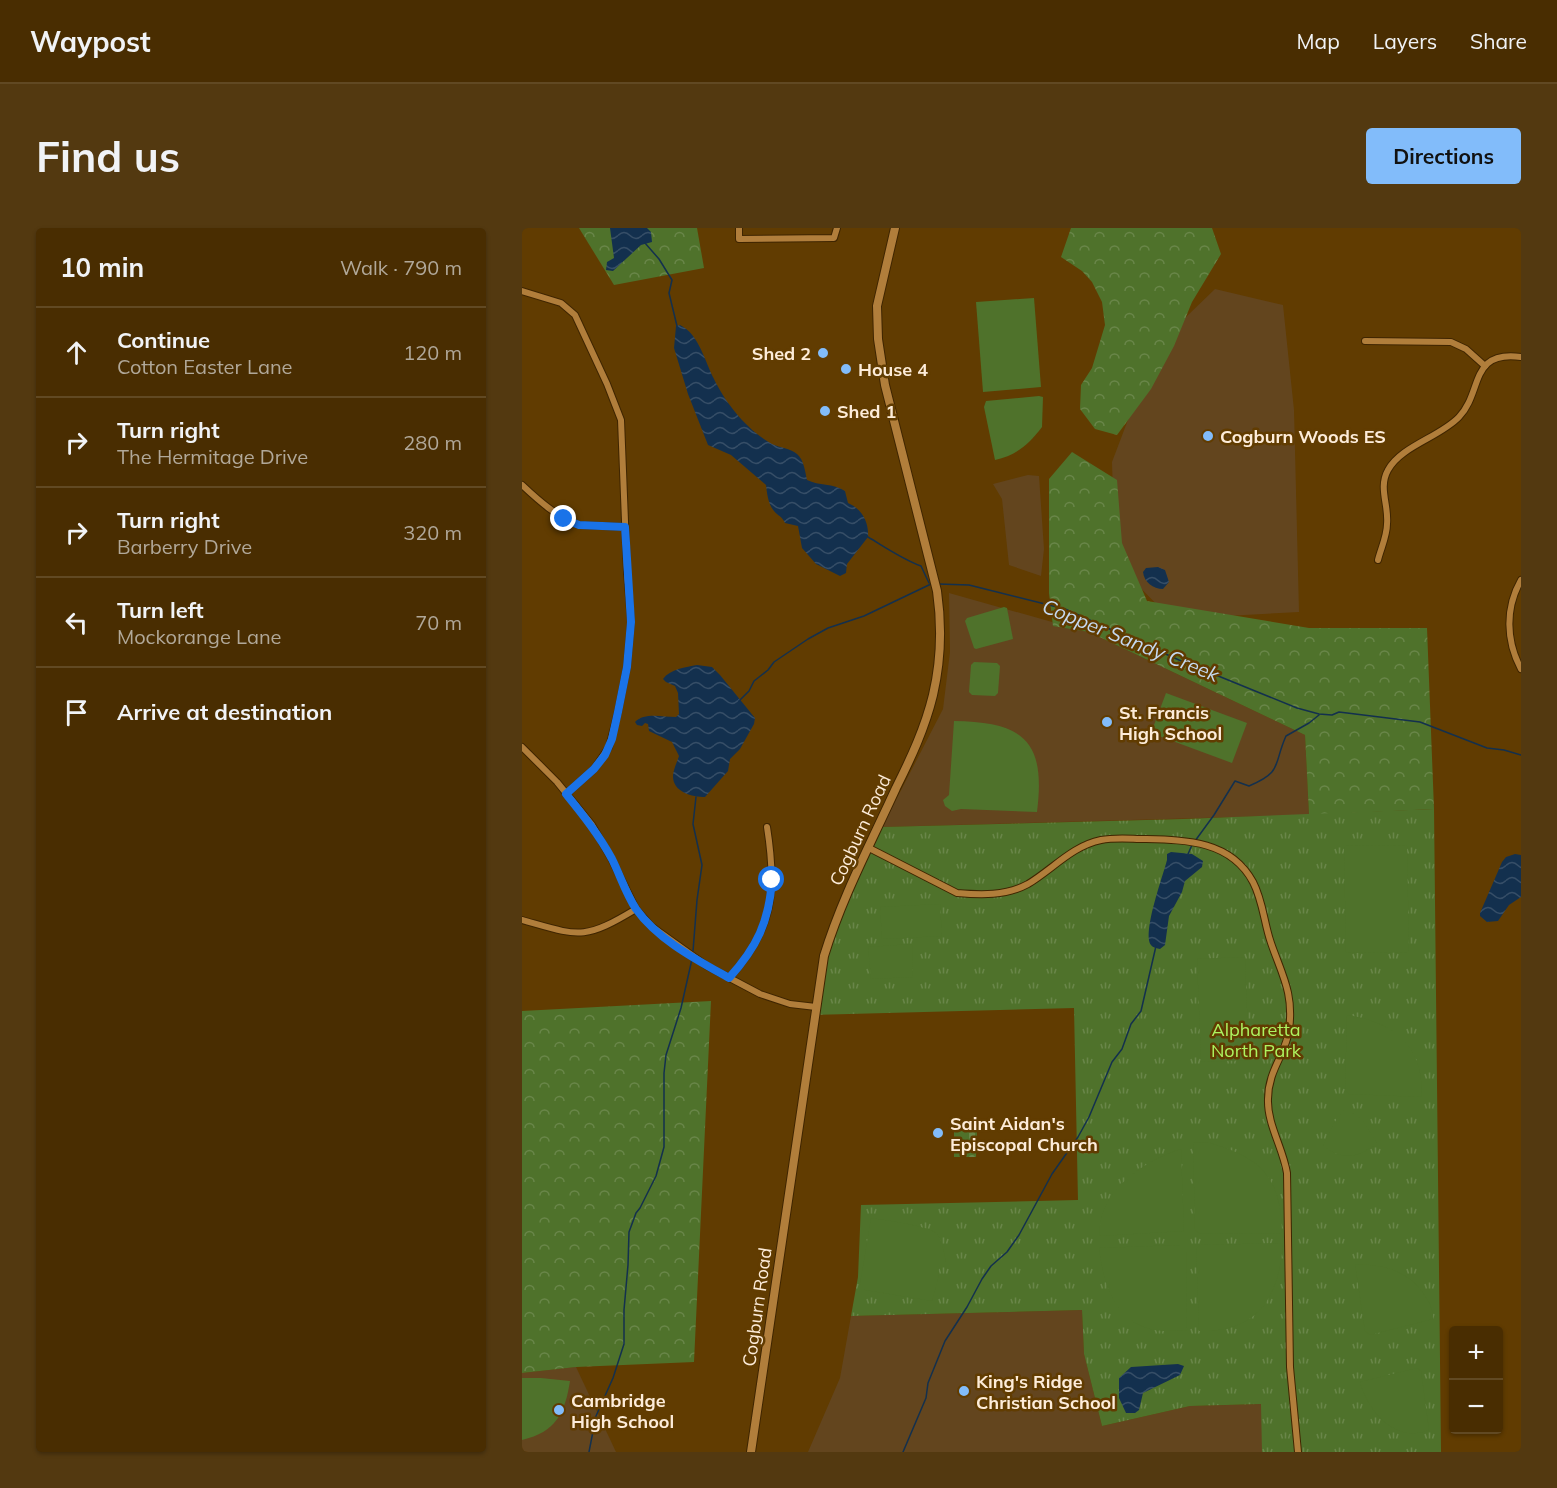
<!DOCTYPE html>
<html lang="en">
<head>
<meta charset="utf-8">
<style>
	:root { --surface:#492d01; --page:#533910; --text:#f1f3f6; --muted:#b1a899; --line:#614923; --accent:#82bcfa }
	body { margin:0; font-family:Mulish,sans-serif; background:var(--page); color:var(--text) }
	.controls { position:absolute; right:18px; bottom:18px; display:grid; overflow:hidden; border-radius:6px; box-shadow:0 2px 4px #0004 }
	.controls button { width:54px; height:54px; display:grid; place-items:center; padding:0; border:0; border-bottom:2px solid var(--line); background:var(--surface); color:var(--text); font:30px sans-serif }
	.stop { position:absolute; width:18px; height:18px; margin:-14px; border:4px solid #1a73e8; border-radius:50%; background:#fff }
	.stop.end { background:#1a73e8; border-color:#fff; box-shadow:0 2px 6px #0008 }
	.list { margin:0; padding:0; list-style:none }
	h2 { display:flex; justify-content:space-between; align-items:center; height:78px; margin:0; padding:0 24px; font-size:26px }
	h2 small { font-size:20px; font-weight:400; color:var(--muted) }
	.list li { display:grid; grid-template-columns:39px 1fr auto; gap:18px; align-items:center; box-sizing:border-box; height:90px; padding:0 24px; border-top:2px solid var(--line) }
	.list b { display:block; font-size:22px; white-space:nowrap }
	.list p { margin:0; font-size:20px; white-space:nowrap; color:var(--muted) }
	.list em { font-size:20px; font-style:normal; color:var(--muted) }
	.icon { flex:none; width:33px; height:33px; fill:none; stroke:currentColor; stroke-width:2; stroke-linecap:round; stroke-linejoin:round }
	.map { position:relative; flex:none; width:999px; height:1224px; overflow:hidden; border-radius:6px }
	header { display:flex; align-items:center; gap:36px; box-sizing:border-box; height:84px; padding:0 30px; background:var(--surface); border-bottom:2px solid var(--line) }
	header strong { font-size:28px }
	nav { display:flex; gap:33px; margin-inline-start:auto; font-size:21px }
	.intro { display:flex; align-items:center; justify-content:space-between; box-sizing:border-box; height:144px; padding:0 36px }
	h1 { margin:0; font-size:42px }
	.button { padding:15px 27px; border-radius:6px; background:var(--accent); color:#111; font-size:21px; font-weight:700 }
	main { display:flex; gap:36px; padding:0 36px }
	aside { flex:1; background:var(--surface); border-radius:6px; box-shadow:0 2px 4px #0004 }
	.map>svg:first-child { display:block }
	.built { fill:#63451e }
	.forest { fill:url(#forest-crowns) }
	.cemetery { fill:url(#cemetery-stones) }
	.park { fill:url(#park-tufts) }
	.pitch { fill:#4f722b }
	.water { fill:url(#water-waves) }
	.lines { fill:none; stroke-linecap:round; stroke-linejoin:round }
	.stream { stroke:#13304e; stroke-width:1.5 }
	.minor-casing { stroke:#3f2500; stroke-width:8 }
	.tertiary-casing { stroke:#3f2500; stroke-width:10 }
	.minor { stroke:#b17e3b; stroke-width:6 }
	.tertiary { stroke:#b17e3b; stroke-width:8 }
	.route { stroke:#1a73e8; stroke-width:8 }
	.poi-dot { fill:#82bcfa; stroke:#613c01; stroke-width:2 }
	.labels { text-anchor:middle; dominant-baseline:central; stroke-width:5; stroke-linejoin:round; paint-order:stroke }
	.poi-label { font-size:18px; font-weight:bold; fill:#fdecd9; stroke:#613c01; text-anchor:start }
	.street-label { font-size:18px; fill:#fdecd9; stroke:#613c01 }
	.park-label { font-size:18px; fill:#adf460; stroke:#613c01 }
	.water-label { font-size:20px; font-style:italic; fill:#c5d9f0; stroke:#613c01 }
</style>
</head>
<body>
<header>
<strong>Waypost</strong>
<nav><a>Map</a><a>Layers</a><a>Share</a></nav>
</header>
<div class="intro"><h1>Find us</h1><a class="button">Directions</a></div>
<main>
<aside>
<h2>10 min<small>Walk · 790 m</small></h2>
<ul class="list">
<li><svg class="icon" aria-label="ahead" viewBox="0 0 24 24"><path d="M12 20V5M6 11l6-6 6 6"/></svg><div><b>Continue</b><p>Cotton Easter Lane</p></div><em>120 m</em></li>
<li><svg class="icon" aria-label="right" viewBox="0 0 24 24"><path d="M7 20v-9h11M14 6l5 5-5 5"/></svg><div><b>Turn right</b><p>The Hermitage Drive</p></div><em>280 m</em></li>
<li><svg class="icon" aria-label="right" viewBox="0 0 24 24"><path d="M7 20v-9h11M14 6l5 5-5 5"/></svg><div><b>Turn right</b><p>Barberry Drive</p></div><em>320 m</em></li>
<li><svg class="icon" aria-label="left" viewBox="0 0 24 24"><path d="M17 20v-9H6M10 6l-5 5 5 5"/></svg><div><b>Turn left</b><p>Mockorange Lane</p></div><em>70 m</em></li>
<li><svg class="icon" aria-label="arrive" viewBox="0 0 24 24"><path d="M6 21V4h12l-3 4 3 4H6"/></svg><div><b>Arrive at destination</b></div></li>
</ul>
</aside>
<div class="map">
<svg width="999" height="1224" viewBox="0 0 999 1224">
	<defs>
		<pattern id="forest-crowns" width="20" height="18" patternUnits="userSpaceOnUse" patternTransform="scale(1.5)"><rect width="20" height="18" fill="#4f722b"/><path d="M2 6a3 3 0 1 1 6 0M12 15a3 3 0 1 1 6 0" fill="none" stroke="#698649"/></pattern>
		<pattern id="cemetery-stones" width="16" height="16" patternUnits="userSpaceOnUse" patternTransform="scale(1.5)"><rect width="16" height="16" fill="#4f722b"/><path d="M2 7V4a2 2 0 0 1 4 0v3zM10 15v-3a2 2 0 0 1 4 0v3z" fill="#698649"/></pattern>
		<pattern id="park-tufts" width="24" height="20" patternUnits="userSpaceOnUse" patternTransform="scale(1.5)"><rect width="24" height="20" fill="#4f722b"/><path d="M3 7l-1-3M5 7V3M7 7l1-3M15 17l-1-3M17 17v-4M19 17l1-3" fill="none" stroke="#698649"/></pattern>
		<pattern id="water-waves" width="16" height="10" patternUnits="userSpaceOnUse" patternTransform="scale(1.5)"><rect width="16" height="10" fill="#13304e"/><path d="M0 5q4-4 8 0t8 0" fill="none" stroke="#364e67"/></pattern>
	</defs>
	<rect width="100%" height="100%" fill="#613c01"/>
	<g class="built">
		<path d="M693 61 761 77 772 182 777 384 649 391 593 334 590 234 634 118Z"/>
		<path d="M506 247 517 248 522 321 519 348 487 337 480 271 471 256Z"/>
		<path d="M427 365 569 405 783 507 787 587 360 599 421 481 428 424Z"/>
		<path d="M560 1082 562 1126 580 1198 668 1178 740 1176V1224H286L318 1150 329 1088Z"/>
		<path d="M54 1139 94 1224H0V1145Z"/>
	</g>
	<g class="forest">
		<path d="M57 0H175L182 40 92 57Z"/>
		<path d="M549 0H690L699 26 670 74 652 118 629 161 595 207 573 201 558 181 559 157 570 140 583 97 580 74 570 54 560 43 539 29Z"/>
		<path d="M550 224 595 252 600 315 625 373 787 400H905L912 581 787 587 783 507 567 404 531 398 527 365V251Z"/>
		<path d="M189 773 172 1134 54 1139 0 1145V783Z"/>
	</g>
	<path class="cemetery" d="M432 903H455L454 929H432V922H428V917H432Z"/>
	<path class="park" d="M912 581 919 1224H740L739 1176 668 1178 580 1198 562 1126 560 1082 329 1088 336 1049 339 977 556 972 552 780 289 787 310 712 335 644 360 599 661 591Z"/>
	<g class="pitch">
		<path d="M512 70 519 159 461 164 454 74Z"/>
		<path d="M517 168 521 169 520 199C507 216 495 227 473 232L462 179 464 173Z"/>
		<path d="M482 379 485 380 491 411 454 421 452 420 443 393 445 390Z"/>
		<path d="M452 434 475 435 478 438 476 465 473 468 450 467 447 464 449 437Z"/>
		<path d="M644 465 725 495 710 535 629 505Z"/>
		<path d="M432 493C502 494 524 513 515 584L439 581 430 583 423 578 421 572 427 567Z"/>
		<path d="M885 617 887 724 824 725 822 618Z"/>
		<path d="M418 676 420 708 360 711 358 679Z"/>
		<path d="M390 716 391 749 349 751 346 719Z"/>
		<path d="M723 729 727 832 679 834 675 731Z"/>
		<path d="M825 787C872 794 903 819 899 869L827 866 823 862Z"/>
		<path d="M822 882H827L841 893 855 915C836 930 821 933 801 918L812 895Z"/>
		<path d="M685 914C738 929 759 948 760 1005L678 1006 673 1002 671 915Z"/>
		<path d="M659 921 662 1003 578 1008C574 964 623 932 659 921Z"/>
		<path d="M349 990C362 992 409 998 415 1006 421 1014 422 1025 424 1034L417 1040 416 1051 410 1073 343 1062 338 1056Z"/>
		<path d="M761 1015C757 1070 736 1104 677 1103L674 1021 678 1017Z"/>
		<path d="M658 1017 664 1022 665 1102C653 1103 640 1104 628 1101 591 1091 581 1053 577 1020Z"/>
		<path d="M833 1036C860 1037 884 1041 901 1065 907 1074 911 1080 911 1091L848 1107 843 1103Z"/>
		<path d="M895 1140 899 1143 907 1202C873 1216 846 1183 838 1154Z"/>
		<path d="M0 1150H19L48 1153C43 1185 34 1204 0 1212Z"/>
	</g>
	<g class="water">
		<path d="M88 0H125L129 4 130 14 119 17 91 43 84 42 85 34 92 30Z"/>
		<path d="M158 97C177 106 183 134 192 151 204 176 226 203 250 216 258 220 268 220 275 226 282 232 283 243 285 252 297 258 311 255 323 263L326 275C340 281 347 294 346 309L325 336 324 345 318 348 294 336 280 320 276 298 263 295C260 288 256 288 252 283 246 276 245 265 244 257L209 227 186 217 166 166 152 120 154 98Z"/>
		<path d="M636 339 643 342 647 354 641 361C631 361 622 354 621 344L624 340Z"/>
		<path d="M175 437 190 439 198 447 233 490 232 496 218 521 208 531 206 543 183 569C170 569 150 564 151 547 152 540 155 534 157 528L150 514 127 503 126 496 123 495 120 498 115 497 113 494C122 484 141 489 154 489L157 486 156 465 153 458 144 454 141 451C148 441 164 439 175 437Z"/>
		<path d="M649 624 670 626 681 633 680 639 663 653 660 664 647 688 643 717 638 721C635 720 631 720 629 717 620 705 641 648 645 632V626Z"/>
		<path d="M993 626 999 627V669L987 677 976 693 965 694 958 688V685L980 634 984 629Z"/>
		<path d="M656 1136 662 1138 658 1147 621 1165 617 1182 613 1185H604L597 1170V1150L609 1139Z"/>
	</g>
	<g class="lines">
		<g class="stream">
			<path d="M123 15 137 31 150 52 147 65 155 98"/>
			<path d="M346 309C363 319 380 331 399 338L407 355"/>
			<path d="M416 356 447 357 543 381 657 432 775 480 797 486 810 487 817 484 898 494 965 520 982 522 999 527"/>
			<path d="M217 473 227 463 232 453 246 442 252 434 286 411 306 400 342 388 409 356"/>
			<path d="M673 613 692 587 713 553 727 558C761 544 751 537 764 508L787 495 797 487"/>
			<path d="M666 626 670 617"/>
			<path d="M171 723 175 672 180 637 171 596 174 569"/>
			<path d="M67 1224 74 1188 91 1150 102 1116V1082L106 1037 107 1004 114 985 118 980 134 948 142 919V845L144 827 159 780 170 731"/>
			<path d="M381 1224 404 1170 406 1155 423 1113 445 1079 460 1051 469 1038 485 1024 497 1007 530 946 556 909 567 889 590 834 600 821 609 796 619 783 634 718"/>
		</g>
		<defs>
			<g id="minor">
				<path d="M217 0V11L312 10 315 0"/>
				<path d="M0 63 39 75 53 87 85 156 99 192 105 344 109 394 105 439 96 484 87 519 72 541 44 566"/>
				<path d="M843 113 929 114 944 121 963 138"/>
				<path d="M0 257C17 273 35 289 57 297L103 299"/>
				<path d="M856 332C859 320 865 308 865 296 867 277 856 260 866 242 879 218 918 209 937 189 961 164 947 122 999 129"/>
				<path d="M999 352C983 380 984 413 999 441"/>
				<path d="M0 519 35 554 70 597 89 630 114 681 129 698 185 738 238 766 268 776 294 779"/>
				<path d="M347 620 435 665C459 667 484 668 506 656 531 641 550 618 579 612 594 609 609 611 624 611 665 612 709 613 731 654 741 673 742 695 749 715 760 747 772 765 767 802 764 826 746 842 746 871 745 896 761 920 765 945L768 1139 776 1224"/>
				<path d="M0 692C57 708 61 713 114 681"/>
				<path d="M207 750C252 701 255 662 245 599"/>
			</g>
			<path id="tertiary" d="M229 1224 302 728C320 669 349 615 374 560 389 530 403 500 411 467 419 433 420 398 415 363L363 157 356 111 355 78 373 0"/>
		</defs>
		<use href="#minor" class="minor-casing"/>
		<use href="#tertiary" class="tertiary-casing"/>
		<use href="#minor" class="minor"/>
		<use href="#tertiary" class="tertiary"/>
	</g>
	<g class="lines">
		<path class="route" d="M42 291 57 297 103 299 109 394 105 439 96 484 90 511 83 527 72 541 44 566C61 587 77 607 90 631 98 647 104 666 114 681 136 712 175 732 207 750 235 719 247 694 250 652"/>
	</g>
	<g class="poi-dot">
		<circle cx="301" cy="125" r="6"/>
		<circle cx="324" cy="141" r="6"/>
		<circle cx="303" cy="183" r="6"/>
		<circle cx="686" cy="208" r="6"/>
		<circle cx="585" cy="494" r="6"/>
		<circle cx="416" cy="905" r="6"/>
		<circle cx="442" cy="1163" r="6"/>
		<circle cx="37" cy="1182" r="6"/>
	</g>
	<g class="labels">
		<g class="poi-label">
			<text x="289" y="125" text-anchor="end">Shed 2</text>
			<text x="336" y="141">House 4</text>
			<text x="315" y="183">Shed 1</text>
			<text x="698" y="208">Cogburn Woods ES</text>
			<text x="597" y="484">St. Francis<tspan x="597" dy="21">High School</tspan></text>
			<text x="428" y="895">Saint Aidan's<tspan x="428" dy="21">Episcopal Church</tspan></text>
			<text x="454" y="1153">King's Ridge<tspan x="454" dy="21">Christian School</tspan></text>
			<text x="49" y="1172">Cambridge<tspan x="49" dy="21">High School</tspan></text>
		</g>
		<g class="street-label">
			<text transform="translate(338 602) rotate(-65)">Cogburn Road</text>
			<text transform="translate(235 1079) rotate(-82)">Cogburn Road</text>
		</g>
		<g class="park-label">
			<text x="734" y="801">Alpharetta<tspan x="734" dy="21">North Park</tspan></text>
		</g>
		<g class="water-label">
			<text transform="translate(609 412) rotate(22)">Copper Sandy Creek</text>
		</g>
	</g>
</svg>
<div class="controls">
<button>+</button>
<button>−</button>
</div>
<div class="stop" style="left:250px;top:652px"></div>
<div class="stop end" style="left:42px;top:291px"></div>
</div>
</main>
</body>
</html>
